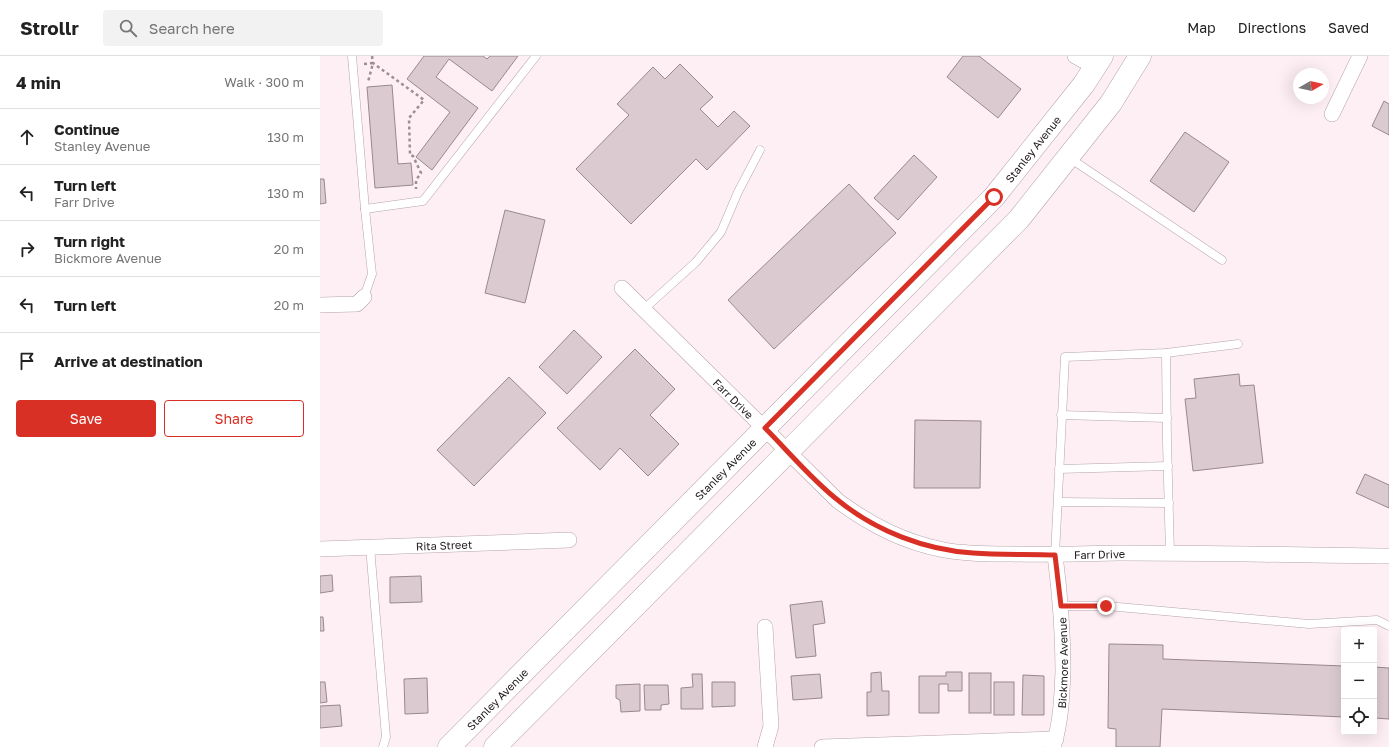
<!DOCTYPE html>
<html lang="en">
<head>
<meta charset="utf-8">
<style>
	:root { --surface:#fff; --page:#f2f2f2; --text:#222; --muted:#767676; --line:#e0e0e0; --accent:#d93025 }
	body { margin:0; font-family:"Golos Text",sans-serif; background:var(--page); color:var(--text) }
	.controls { position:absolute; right:12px; bottom:12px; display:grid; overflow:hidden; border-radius:4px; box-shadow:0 4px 16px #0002 }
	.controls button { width:36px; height:36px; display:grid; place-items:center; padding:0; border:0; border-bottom:1px solid var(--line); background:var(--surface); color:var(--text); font:20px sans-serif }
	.compass { position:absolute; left:973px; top:12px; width:36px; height:36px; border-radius:50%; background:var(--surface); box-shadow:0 4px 16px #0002; rotate:81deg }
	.stop { position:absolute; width:12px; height:12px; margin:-9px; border:3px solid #d93025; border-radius:50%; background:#fff }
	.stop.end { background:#d93025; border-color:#fff; box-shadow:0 1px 4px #0008 }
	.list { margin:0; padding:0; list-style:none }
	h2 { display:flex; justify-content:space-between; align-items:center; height:52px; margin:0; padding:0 16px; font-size:17px }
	h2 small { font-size:13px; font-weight:400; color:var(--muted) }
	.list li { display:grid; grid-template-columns:26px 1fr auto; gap:12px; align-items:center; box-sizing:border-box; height:56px; padding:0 16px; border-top:1px solid var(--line) }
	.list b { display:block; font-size:15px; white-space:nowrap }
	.list p { margin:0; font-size:13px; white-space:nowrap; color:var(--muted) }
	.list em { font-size:13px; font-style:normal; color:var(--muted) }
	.actions { display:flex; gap:8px; padding:12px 16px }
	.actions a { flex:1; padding:9px 0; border:1px solid var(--accent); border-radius:4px; text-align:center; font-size:14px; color:var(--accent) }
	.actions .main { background:var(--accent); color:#fff }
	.icon { flex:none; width:22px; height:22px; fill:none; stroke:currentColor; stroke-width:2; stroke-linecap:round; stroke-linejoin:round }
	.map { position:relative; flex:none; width:1069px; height:691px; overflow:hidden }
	header { display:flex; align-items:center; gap:24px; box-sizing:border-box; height:56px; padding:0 20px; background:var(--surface); border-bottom:1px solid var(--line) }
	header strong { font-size:19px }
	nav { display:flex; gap:22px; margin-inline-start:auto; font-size:14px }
	.search { width:280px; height:36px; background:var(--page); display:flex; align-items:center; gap:10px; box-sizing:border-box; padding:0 14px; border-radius:4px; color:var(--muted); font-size:15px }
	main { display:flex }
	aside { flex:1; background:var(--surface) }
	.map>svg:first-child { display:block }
	.building { fill:#dccad1; stroke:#99888f }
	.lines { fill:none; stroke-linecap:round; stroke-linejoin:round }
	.lane-casing { stroke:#b5a4ab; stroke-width:9 }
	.street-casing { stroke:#b5a4ab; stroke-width:16 }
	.primary-casing { stroke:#b5a4ab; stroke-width:23 }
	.path { stroke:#9a8f94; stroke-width:2.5; stroke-dasharray:3 3; stroke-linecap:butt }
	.lane { stroke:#fff; stroke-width:8 }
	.street { stroke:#fff; stroke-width:15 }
	.primary { stroke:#fff; stroke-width:22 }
	.route { stroke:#d93025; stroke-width:5 }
	.labels { text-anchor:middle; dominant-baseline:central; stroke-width:3; stroke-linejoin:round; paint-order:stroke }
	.street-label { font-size:11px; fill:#211b1e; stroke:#fff }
</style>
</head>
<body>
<header>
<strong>Strollr</strong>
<div class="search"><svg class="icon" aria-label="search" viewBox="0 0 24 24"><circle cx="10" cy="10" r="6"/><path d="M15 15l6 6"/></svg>Search here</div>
<nav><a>Map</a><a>Directions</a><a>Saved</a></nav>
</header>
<main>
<aside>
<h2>4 min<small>Walk · 300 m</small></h2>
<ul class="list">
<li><svg class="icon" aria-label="ahead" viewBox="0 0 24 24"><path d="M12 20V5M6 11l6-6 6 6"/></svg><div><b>Continue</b><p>Stanley Avenue</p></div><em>130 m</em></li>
<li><svg class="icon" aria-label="left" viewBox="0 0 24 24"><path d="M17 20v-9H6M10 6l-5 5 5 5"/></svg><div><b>Turn left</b><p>Farr Drive</p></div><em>130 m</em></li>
<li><svg class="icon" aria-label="right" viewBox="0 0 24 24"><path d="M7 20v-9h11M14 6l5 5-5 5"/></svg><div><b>Turn right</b><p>Bickmore Avenue</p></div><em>20 m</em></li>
<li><svg class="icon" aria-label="left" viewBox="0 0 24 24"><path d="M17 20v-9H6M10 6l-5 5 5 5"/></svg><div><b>Turn left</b></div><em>20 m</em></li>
<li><svg class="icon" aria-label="arrive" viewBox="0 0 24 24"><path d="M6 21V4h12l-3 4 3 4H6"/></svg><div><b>Arrive at destination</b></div></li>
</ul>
<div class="actions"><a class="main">Save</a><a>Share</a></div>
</aside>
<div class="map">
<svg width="1069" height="691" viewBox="0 0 1069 691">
	<rect width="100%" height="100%" fill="#feeff5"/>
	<g class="building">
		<path d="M104 0H163L167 3 170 0H198L172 35 129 3 116 21 158 52 112 114 96 101 130 56 87 23Z"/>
		<path d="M643 0H659L701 33 678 62 627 21Z"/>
		<path d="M360 8 393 41 380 53 398 71 414 55 430 70 387 114 376 103 311 168 256 113 309 59 297 48 333 11 345 23Z"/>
		<path d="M72 29 78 108 91 107 93 129 55 132 47 31Z"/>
		<path d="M1064 45 1069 48V79L1052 70Z"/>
		<path d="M865 76 909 106 874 156 830 125Z"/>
		<path d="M594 99 617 121 578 164 554 142Z"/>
		<path d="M0 123H4L6 147 0 148Z"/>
		<path d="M529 128 576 177 454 293 408 244Z"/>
		<path d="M185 154 225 164 205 247 165 237Z"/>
		<path d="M254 274 282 301 247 338 219 311Z"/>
		<path d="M315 293 355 333 330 359 359 388 328 420 300 392 280 414 237 372Z"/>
		<path d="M919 318 920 330 934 329 943 407 873 415 865 343 876 342 874 323Z"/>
		<path d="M189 321 226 357 154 430 117 394Z"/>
		<path d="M595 364 661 365 660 432H594Z"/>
		<path d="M1045 418 1069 429V452L1036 437Z"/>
		<path d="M12 519 13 535 0 537V520Z"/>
		<path d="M101 520 102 546 70 547V521Z"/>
		<path d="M502 545 505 567 493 569 496 600 476 602 470 549Z"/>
		<path d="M0 561H3L4 575H0Z"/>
		<path d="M789 588 843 589V603L1024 610V661L842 653 840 691H796V673L788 672Z"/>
		<path d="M1054 611 1069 612V663L1054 662Z"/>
		<path d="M561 616 562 635H569V659L547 660V636H551V617Z"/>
		<path d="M626 616H642V635H628V628H619V657H599V620H626Z"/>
		<rect x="649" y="617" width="22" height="40"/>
		<path d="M372 618H382L383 653H361V632L373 631Z"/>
		<path d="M500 618 502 642 473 644 471 620Z"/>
		<path d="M703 619 724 620V659H702Z"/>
		<path d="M107 622 108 657 85 658 84 623Z"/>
		<path d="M0 626H5L7 646 0 647Z"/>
		<path d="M392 626H415V650L392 651Z"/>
		<rect x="674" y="626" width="20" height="33"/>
		<path d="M320 628V655L301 656 300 644 296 642V629Z"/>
		<path d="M324 629H348L349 648 341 649V654H325Z"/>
		<path d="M20 649 22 670 0 672V650Z"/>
	</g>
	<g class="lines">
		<defs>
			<g id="lane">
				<path d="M32 0 45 153 52 218 44 241"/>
				<path d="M748 101 902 204"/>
				<path d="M45 153 103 145 216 0"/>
				<path d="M324 253 376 206 401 176 418 136 440 94"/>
				<path d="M846 297 847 386 850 498"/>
				<path d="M741 359 847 362"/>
				<path d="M739 413 848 410"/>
				<path d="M738 446 849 447"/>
				<path d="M50 491 66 681 63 691"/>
				<path d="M735 499 745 301 846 297 918 288"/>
				<path d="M741 550H787L989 568 1057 564 1069 570"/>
			</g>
			<g id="street">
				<path d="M755 0 775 11"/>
				<path d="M1012 58 1040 0"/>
				<path id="s1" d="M302 232 518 445C551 469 583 486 624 494 646 498 668 498 691 498 727 499 763 498 800 497 889 497 979 499 1069 500"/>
				<path d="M0 249 37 248 44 241"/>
				<path id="s2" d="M0 493 249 484"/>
				<path d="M445 691 451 670 445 571"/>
				<path d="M502 691 736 683"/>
				<path id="s3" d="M733 691C741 667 742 640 743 615 743 576 740 538 735 499"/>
			</g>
			<g id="primary">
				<path id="s4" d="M129 691 674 141 764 28 782 0"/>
				<path d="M175 691 699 163 791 47 820 0"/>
			</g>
		</defs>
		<use href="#lane" class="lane-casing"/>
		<use href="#street" class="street-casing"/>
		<use href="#primary" class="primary-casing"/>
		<g class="path">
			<path d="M52 0 53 7 104 44 89 62 90 99 93 100 101 117 96 124V133"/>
			<path d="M44 8 53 7 48 26"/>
		</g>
		<use href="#lane" class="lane"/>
		<use href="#street" class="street"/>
		<use href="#primary" class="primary"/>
	</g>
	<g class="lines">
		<path class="route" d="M674 141 445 372C469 396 492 424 519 445 556 475 605 494 653 497 680 499 708 498 735 499L741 550H786"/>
	</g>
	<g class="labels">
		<g class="street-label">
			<text stroke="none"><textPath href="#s4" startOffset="836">Stanley Avenue</textPath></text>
			<text stroke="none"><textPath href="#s1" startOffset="157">Farr Drive</textPath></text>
			<text stroke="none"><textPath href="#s4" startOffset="392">Stanley Avenue</textPath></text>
			<text stroke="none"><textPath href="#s2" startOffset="124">Rita Street</textPath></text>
			<text stroke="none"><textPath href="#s1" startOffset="577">Farr Drive</textPath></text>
			<text stroke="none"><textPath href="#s3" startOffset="85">Bickmore Avenue</textPath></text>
			<text stroke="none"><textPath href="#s4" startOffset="68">Stanley Avenue</textPath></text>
		</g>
	</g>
</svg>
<div class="controls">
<button>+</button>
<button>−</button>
<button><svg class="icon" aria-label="locate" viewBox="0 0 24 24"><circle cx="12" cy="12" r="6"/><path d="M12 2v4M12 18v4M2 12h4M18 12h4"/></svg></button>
</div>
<svg class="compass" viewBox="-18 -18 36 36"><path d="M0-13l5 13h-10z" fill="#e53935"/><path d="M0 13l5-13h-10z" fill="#767676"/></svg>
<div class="stop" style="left:674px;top:141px"></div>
<div class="stop end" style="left:786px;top:550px"></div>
</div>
</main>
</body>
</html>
